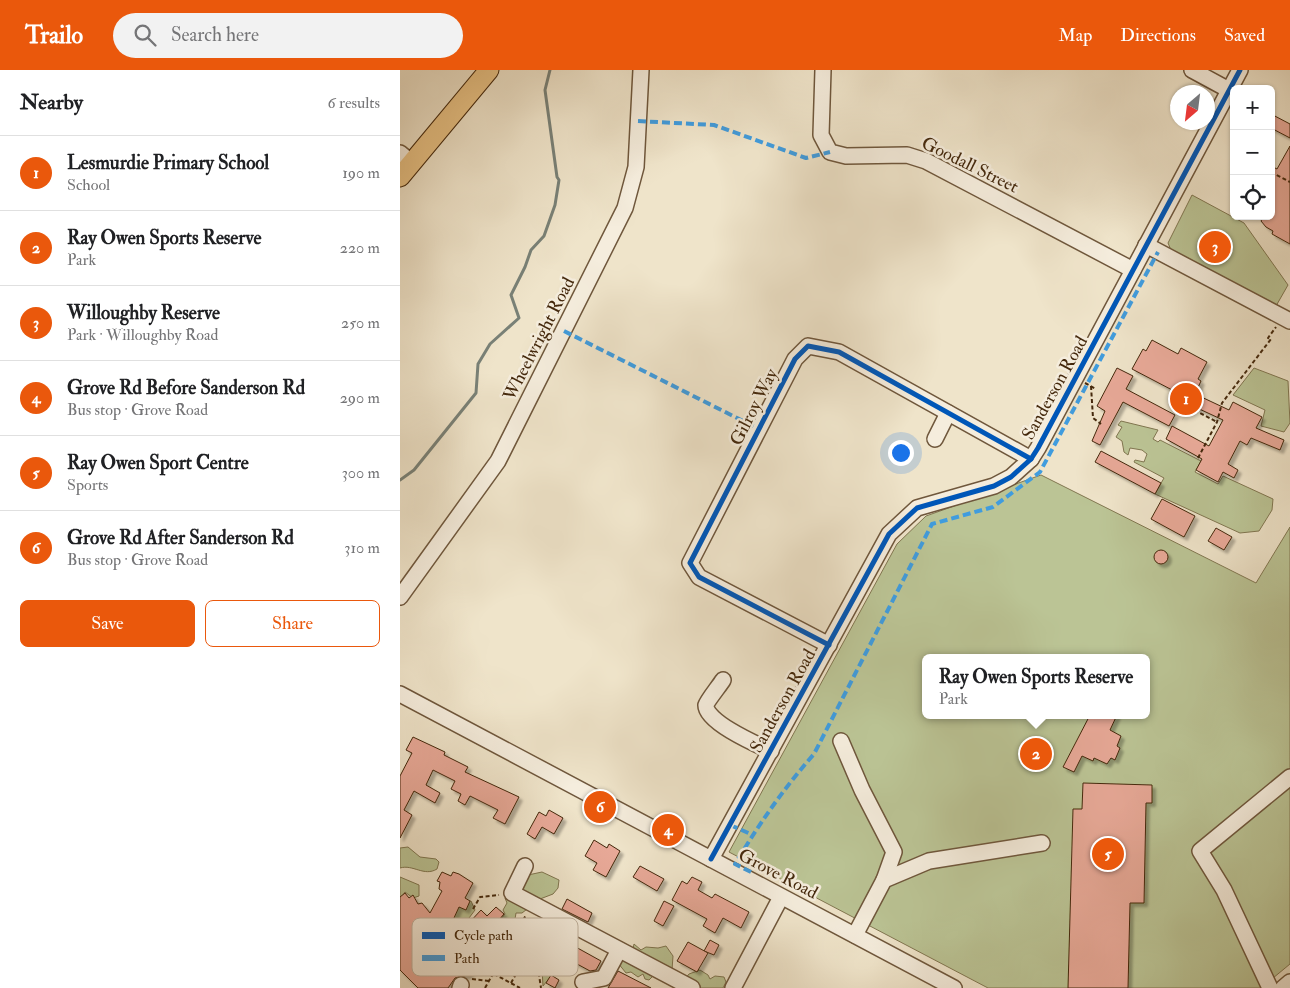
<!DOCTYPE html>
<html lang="en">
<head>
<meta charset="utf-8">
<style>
	:root { --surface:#fff; --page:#f2f2f2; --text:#202124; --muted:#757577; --line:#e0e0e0; --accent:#ea580c }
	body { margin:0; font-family:"IM FELL Double Pica",serif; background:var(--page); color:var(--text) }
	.controls { position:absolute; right:15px; top:15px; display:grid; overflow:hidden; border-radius:8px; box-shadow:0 1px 4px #0004 }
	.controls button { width:45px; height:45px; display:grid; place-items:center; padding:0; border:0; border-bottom:1px solid var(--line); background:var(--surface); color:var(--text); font:25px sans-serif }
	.compass { position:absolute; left:770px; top:15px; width:45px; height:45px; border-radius:50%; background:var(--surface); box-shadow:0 1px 4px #0004; rotate:208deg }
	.you { position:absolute; left:500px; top:382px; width:18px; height:18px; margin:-12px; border:4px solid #fff; border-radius:50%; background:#1a73e8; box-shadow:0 0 0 8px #1a73e833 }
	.badge { display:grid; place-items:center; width:32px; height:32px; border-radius:50%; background:var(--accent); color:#fff; font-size:16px; font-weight:700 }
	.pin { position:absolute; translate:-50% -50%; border:2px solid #fff; box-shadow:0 1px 5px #0006 }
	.popup { position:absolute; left:522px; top:584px; width:228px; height:65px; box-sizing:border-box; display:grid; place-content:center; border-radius:8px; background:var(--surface); filter:drop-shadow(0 1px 4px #0005); font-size:16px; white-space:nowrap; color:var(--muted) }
	.popup b { font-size:19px; color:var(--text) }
	.popup::after { content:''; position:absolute; left:50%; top:100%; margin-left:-10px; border:10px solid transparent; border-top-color:var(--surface) }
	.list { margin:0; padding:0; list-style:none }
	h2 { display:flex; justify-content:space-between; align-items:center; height:65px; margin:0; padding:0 20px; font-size:21px }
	h2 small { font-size:16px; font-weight:400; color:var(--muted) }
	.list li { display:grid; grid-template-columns:32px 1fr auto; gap:15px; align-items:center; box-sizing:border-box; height:75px; padding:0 20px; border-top:1px solid var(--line) }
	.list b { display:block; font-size:19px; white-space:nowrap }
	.list p { margin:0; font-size:16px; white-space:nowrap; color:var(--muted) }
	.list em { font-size:16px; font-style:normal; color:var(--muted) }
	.actions { display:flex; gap:10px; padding:15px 20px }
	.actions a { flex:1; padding:11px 0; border:1px solid var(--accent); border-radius:8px; text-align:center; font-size:18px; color:var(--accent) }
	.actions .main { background:var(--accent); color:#fff }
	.icon { flex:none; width:28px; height:28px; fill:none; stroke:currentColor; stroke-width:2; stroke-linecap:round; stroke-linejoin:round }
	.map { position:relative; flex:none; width:890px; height:918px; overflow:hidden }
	header { display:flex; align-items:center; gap:30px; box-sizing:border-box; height:70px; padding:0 25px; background:var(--accent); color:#fff }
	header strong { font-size:24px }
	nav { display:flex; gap:28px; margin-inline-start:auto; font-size:18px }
	.search { width:350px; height:45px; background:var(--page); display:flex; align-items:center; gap:12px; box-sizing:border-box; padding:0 18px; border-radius:28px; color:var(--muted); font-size:19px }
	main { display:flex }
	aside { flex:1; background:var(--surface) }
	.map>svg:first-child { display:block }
	.green { fill:#bbc495; stroke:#807650; fill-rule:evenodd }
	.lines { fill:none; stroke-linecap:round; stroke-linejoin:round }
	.stream { stroke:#798177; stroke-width:3 }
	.building { fill:#e8a998; stroke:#44280c; filter:url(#shadow) }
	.minor-casing { stroke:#6f573c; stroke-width:18 }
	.major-casing { stroke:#44280c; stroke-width:21 }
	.path { stroke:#44280c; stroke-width:2; stroke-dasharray:4 2.5; stroke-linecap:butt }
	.minor { stroke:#f5eddd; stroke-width:15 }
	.major { stroke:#e8c285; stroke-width:19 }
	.quiet { stroke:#409cde; stroke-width:4; stroke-dasharray:8 4; stroke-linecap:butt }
	.cycleway-casing { stroke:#f5eddd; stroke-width:8 }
	.cycleway { stroke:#0057b8; stroke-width:5 }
	.labels { text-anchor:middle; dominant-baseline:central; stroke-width:5; stroke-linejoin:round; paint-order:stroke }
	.street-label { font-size:18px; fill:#44280c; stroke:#f5eddd }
	.key { fill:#f5eddd; stroke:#c0b29e; stroke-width:1 }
	.key-label { font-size:14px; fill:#44280c }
</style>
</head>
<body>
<header>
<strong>Trailo</strong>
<div class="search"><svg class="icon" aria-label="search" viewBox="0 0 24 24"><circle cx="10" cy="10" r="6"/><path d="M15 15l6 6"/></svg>Search here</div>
<nav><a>Map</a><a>Directions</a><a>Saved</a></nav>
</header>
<main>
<aside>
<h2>Nearby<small>6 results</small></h2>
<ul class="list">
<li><span class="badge">1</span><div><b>Lesmurdie Primary School</b><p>School</p></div><em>190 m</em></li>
<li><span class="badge">2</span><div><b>Ray Owen Sports Reserve</b><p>Park</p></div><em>220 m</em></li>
<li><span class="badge">3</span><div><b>Willoughby Reserve</b><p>Park · Willoughby Road</p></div><em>250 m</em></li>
<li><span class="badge">4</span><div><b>Grove Rd Before Sanderson Rd</b><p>Bus stop · Grove Road</p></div><em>290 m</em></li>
<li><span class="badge">5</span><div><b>Ray Owen Sport Centre</b><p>Sports</p></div><em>300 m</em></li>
<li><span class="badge">6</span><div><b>Grove Rd After Sanderson Rd</b><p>Bus stop · Grove Road</p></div><em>310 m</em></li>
</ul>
<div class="actions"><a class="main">Save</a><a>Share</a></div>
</aside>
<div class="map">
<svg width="890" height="918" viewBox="0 0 890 918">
	<defs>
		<filter id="shadow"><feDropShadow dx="3.5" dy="3.5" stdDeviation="1" flood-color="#0004"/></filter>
	</defs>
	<rect width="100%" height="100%" fill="#efe4ca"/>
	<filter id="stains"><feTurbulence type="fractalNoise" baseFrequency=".004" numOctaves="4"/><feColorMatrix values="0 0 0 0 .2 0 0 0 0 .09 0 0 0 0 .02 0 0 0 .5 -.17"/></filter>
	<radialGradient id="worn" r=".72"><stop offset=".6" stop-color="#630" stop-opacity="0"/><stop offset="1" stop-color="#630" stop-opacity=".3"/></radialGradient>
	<g class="green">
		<path d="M792 125 844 153 888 215 876 236 771 180 768 173Z"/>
		<path d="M854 298 888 311 890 353 884 362 861 356 865 340 833 325Z"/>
		<path d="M721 351 758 360 753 369 758 372 760 370 801 391 795 402 818 414 823 406 873 429 872 440 859 461 840 463 755 424 764 408 734 392 735 390 744 392 747 384 742 380 730 378 728 385 724 382 722 371 716 367 722 357 718 355Z"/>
		<path d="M641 405 856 513 890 457V894L861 918H588L329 782 497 474 526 446ZM526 588H746V645H526Z"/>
		<path d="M8 777 20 787 36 789 39 792 37 799C24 807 13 794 0 798V778Z"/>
		<path d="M142 802 159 810 158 818 153 824 140 829 122 843H116L114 855 105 861 106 858 99 851 105 844 103 840 107 833 105 828 121 823 128 805Z"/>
		<path d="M0 807 19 815V826L13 828 5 822 0 830Z"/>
		<path d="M67 831H71L75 840 66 852 59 854 55 848H51L54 840Z"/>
		<path d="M138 873 162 887 152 905 143 916 141 883Z"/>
		<path d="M234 874 241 880 246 877 258 878 266 876 273 886 272 900 254 905 249 910 245 909 243 904 238 907 231 902 226 903 218 893 233 879Z"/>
		<path d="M89 880 99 884V893L94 901C84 903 81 901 77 893Z"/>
		<path d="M124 886 133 893 131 898 121 899 118 897 117 890Z"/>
		<path d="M300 900 308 905 310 909 315 906 324 907 326 912 323 918H287L284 910 289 904Z"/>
	</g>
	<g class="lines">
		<path class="stream" d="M0 410 14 400 76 323 78 294 90 274 119 248 111 225 125 197 131 180 144 166 155 135 159 110 157 107 145 20 150 0"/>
	</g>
	<g class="building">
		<path d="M871 44 890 54V68L871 58Z"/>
		<path d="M890 76V174L872 164 873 161 866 157 861 151 864 146H871V96L877 99Z"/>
		<path d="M752 270 778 284 781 278 807 292 798 309 801 311 795 324 829 340 833 332 862 347 856 358 884 370 880 380 851 368 847 375 840 371 828 394 838 400 834 408 823 402 818 412 796 400 802 389 766 369 772 356 809 376 823 350 795 337 797 333 732 299 743 279 746 281Z"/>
		<path d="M717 298 733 306 726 319 775 345 769 356 723 332 700 375 692 371 705 341 697 336Z"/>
		<path d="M701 381 761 413 755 424 695 392Z"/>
		<path d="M762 429 795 446 784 467 751 449Z"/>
		<path d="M816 458 832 467 824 480 808 471Z"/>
		<circle cx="761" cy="487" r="7"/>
		<path d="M690 645H717L710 660 721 666 717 676 720 678 715 690 711 688 707 694 694 688 693 691 682 686 674 702 663 697Z"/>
		<path d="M13 667 45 682 44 685 68 697 65 702 119 727 105 754 93 748 98 740 70 726 65 735 58 731 61 724 51 719 55 711 33 700 26 715 40 723 35 733 14 721 4 740 12 745 0 768V706L12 683 6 680Z"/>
		<path d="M683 713 752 715V733H746L744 833H730L728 918H668L673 739H682Z"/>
		<path d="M149 740 163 748 154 764 142 757 135 769 127 764 139 742 146 746Z"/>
		<path d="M194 770 207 778 209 774 220 781 206 807 193 800 197 793 185 786Z"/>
		<path d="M240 796 264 809 257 821 233 807Z"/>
		<path d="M42 802 51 806 53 802 59 804 73 813 65 828 70 831 66 840 59 837 48 861 38 855 26 862 38 879 15 900 43 899 51 889 43 881 81 840 87 846 96 837 104 844 98 851 106 858 86 877 91 881 68 905 55 908 48 918H18L0 900V827L5 823 9 828 13 825 18 834 22 833 30 843 42 821 39 819 40 812 37 811Z"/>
		<path d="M292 807 302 812 298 820 312 828 315 824 349 842 341 858 323 848 315 863 303 856 307 849 272 830 282 811 287 814Z"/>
		<path d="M167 829 192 843 188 852 162 839Z"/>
		<path d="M264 831 274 836 263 856 254 851Z"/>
		<path d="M127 850 201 891 196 900 190 901 120 863Z"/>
		<path d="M310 870 319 875 314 885 304 881Z"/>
		<path d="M288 872 308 883 297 902 277 891Z"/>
		<path d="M110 879 117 883 108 899 101 896Z"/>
		<path d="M218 901 251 918H208Z"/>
		<path d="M151 905 159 910 155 918 146 913Z"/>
	</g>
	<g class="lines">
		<defs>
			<g id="minor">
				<path d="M423 0 421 65 430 82 446 86 507 85 526 91 733 200"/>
				<path d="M792 0 829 20"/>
				<path d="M0 83 12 93"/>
				<path d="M746 175 890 251"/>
				<path d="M535 369 548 343"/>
				<path d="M0 527 98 391 225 138 236 97 241 0"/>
				<path d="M429 575 299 507 290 493 395 289 408 276 439 282 631 389"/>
				<path d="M323 610C320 615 307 631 306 635 305 652 358 675 371 681"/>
				<path d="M0 624 554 918"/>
				<path d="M441 671 462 720 494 782 484 810"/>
				<path d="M311 789 489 464 517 438 594 416 611 407 631 389 638 378 840 0"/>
				<path d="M125 796 112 823 292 918"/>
				<path d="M455 865 484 810 529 791 642 773"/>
				<path d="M183 912 204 908 219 880"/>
				<path d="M60 918 61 915"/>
				<path d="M333 918 381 827"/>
				<path d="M870 918 824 820 800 781 890 707"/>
				<path d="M883 918 890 912"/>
			</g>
			<path id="major" d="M0 107 89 0"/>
		</defs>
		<use href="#minor" class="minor-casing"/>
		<use href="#major" class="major-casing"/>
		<g class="path">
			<path d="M871 102 890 112"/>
			<path d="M685 313 696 319"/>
			<path d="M691 316 693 348 701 354"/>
			<path d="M783 334 817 352"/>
			<path d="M798 388 817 352 822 333 871 269 868 268 876 257"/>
			<path d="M73 839 80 827 99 825"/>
			<path d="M117 863 133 872"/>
			<path d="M56 898 61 902"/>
			<path d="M94 904 120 918"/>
			<path d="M72 909 89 911"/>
			<path d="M111 913 134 872 141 918"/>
			<path d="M85 918 126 845"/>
		</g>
		<use href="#minor" class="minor"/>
		<use href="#major" class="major"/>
		<g class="quiet">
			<path d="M238 51 314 55 406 88 430 82"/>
			<path d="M164 261 359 359"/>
			<path d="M330 755 353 765"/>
			<path d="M351 802 335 794C359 754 384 718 414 684L532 454 593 437 640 402 758 182"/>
		</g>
		<defs>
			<g id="cycleway">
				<path d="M429 575 299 507 290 493 395 289 408 276 439 282 631 389"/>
				<path d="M311 789 489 464 517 438 594 416 611 407 631 389 638 378 840 0"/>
			</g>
		</defs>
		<use href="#cycleway" class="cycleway-casing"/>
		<use href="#cycleway" class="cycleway"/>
	</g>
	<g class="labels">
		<g class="street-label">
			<text transform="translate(570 95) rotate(26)">Goodall Street</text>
			<text transform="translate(139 269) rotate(-63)">Wheelwright Road</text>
			<text transform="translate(655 318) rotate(-61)">Sanderson Road</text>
			<text transform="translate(354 337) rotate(-63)">Gilroy Way</text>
			<text transform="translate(383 631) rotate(-61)">Sanderson Road</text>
			<text transform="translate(378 804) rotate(28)">Grove Road</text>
		</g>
	</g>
	<rect x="12" y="848" width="166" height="58" rx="8" class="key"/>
	<rect x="22" y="862" width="23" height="7" fill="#0057b8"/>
	<rect x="22" y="885" width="23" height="6" fill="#409cde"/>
	<g class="key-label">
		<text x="54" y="870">Cycle path</text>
		<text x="54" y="893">Path</text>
	</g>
	<rect width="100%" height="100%" filter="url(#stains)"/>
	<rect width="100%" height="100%" fill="url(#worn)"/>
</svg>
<div class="controls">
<button>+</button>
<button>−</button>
<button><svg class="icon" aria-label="locate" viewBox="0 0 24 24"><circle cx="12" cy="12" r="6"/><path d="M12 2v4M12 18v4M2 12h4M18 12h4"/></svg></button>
</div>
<svg class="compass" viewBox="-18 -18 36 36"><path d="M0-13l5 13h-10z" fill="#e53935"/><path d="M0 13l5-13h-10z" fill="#757577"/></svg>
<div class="you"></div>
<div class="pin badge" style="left:786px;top:329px">1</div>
<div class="pin badge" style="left:636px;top:684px">2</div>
<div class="popup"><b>Ray Owen Sports Reserve</b>Park</div>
<div class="pin badge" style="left:815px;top:177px">3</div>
<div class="pin badge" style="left:268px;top:760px">4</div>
<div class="pin badge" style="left:708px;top:784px">5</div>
<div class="pin badge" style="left:200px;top:737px">6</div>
</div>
</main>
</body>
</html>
